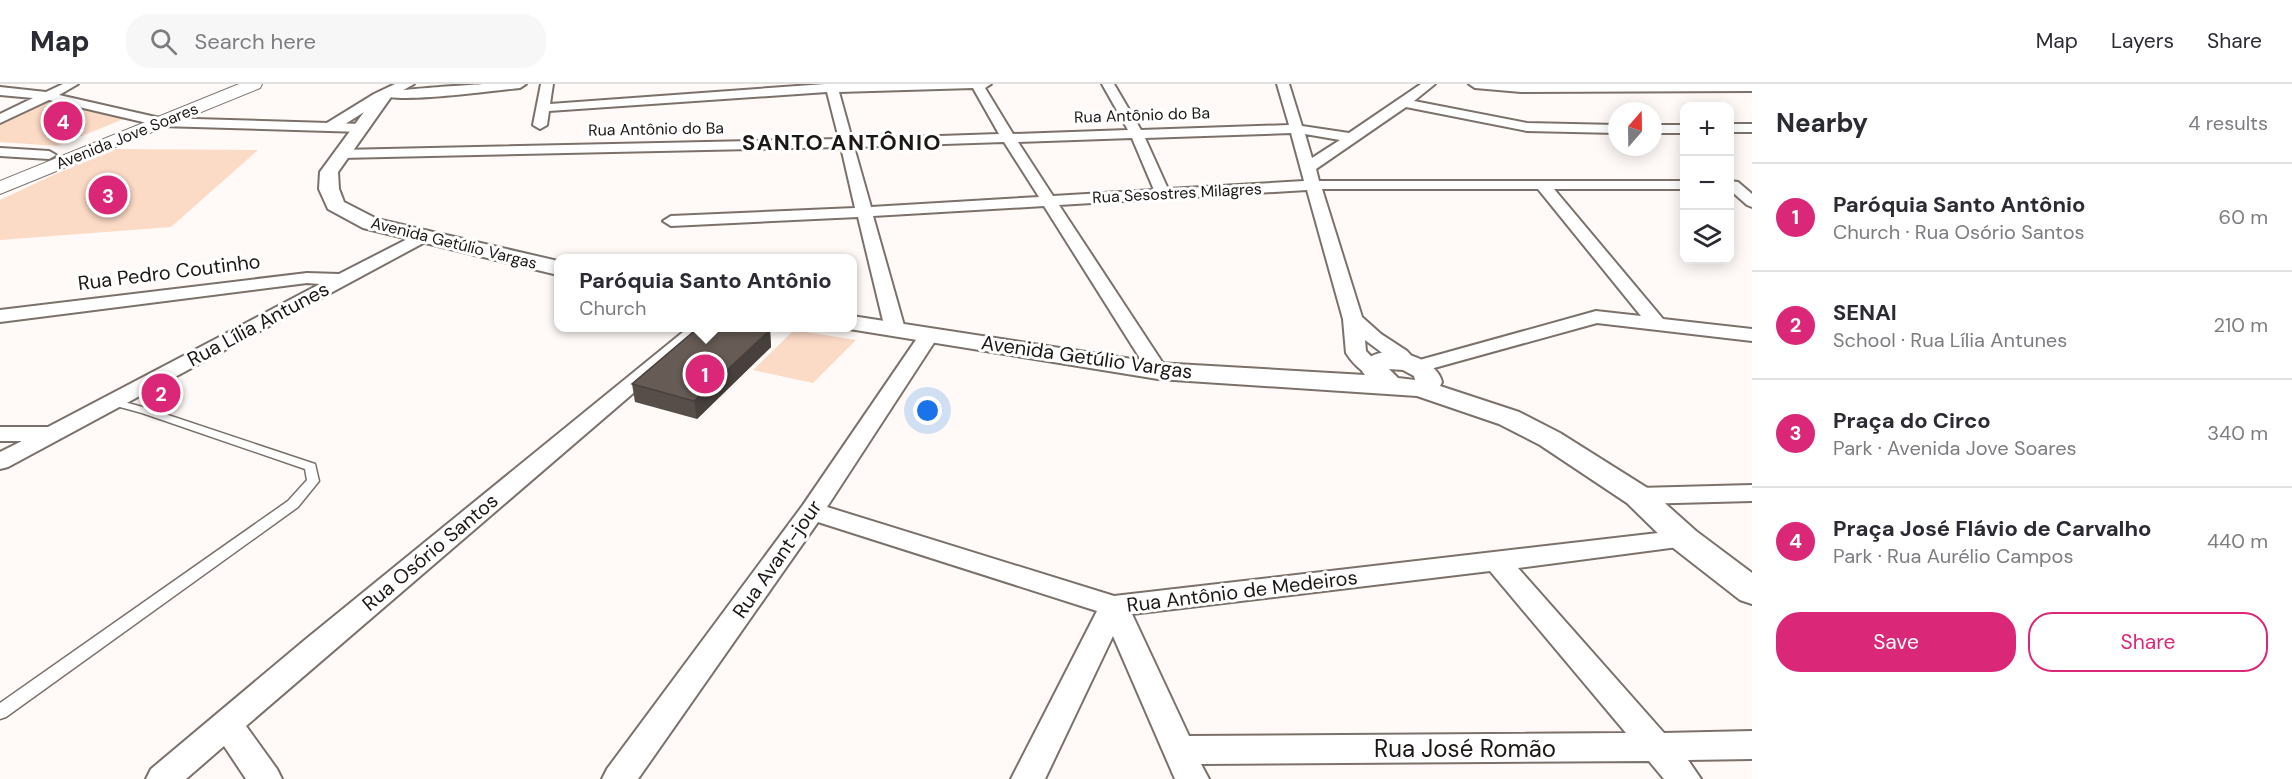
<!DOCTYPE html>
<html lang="en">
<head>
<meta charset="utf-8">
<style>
	:root { --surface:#fff; --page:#f7f7f7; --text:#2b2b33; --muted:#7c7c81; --line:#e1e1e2; --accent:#db2777 }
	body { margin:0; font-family:"DM Sans",sans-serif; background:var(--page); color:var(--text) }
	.controls { position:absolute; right:18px; top:18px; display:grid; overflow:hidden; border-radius:12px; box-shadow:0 3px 15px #0003 }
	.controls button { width:54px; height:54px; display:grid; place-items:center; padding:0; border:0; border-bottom:2px solid var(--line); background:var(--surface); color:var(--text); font:30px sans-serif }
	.compass { position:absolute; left:1608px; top:18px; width:54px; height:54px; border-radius:50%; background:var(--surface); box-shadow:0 3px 15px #0003; rotate:20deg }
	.you { position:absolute; left:928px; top:327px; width:21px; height:21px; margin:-15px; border:4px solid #fff; border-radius:50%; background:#1a73e8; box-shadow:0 0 0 9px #1a73e833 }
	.badge { display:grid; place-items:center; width:39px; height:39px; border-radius:50%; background:var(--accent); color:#fff; font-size:20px; font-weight:700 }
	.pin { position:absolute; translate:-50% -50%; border:3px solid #fff; box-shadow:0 2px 6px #0006 }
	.popup { position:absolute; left:554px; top:170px; width:303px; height:78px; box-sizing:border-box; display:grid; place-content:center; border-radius:12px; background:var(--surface); filter:drop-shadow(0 2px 4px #0005); font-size:20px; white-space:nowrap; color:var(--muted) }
	.popup b { font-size:22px; color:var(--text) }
	.popup::after { content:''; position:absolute; left:50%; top:100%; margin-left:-12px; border:12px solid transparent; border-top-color:var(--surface) }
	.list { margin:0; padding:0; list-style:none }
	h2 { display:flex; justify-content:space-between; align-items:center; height:78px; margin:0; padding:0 24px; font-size:26px }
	h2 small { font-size:20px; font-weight:400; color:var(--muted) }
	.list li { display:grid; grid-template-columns:39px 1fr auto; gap:18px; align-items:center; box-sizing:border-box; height:108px; padding:0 24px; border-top:2px solid var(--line) }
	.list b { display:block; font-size:22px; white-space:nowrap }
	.list p { margin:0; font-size:20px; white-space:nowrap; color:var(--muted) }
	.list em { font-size:20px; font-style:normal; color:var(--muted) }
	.actions { display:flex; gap:12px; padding:18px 24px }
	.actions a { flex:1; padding:14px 0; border:2px solid var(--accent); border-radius:24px; text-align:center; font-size:21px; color:var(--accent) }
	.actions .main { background:var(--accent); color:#fff }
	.icon { flex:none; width:33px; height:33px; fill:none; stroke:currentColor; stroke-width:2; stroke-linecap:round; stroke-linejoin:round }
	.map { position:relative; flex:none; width:1752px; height:695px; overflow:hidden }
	header { display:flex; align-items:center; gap:36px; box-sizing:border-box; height:84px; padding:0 30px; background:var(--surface); border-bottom:2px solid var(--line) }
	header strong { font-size:28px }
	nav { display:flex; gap:33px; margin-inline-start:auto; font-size:21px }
	.search { width:420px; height:54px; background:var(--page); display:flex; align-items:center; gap:15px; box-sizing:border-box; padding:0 21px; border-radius:24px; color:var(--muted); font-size:22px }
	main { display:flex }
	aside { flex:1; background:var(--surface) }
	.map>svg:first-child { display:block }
	.green { fill:#fbdac6 }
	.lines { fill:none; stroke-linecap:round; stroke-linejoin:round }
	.service-casing { stroke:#7c716a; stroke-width:3 }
	.minor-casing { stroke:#7c716a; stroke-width:4 }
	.tertiary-casing { stroke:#7c716a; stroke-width:4 }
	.secondary-casing { stroke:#7c716a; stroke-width:2 }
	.service { fill:#fff; fill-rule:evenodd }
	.minor { fill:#fff; fill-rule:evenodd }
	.tertiary { fill:#fff; fill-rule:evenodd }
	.secondary { fill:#fff; fill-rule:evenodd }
	.wall { fill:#584e49 }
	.shaded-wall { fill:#47403c }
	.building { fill:#665b55; stroke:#47403c; stroke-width:1.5 }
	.labels { text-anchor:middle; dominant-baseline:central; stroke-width:6; stroke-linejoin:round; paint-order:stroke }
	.far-street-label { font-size:16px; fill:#1c1715; stroke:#fff }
	.street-label { font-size:20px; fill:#1c1715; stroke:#fff }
	.far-district-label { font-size:22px; font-weight:bold; letter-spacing:1.5px; fill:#1c1715; stroke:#fff }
	.near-street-label { font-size:24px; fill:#1c1715; stroke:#fff }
</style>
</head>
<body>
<header>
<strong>Map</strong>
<div class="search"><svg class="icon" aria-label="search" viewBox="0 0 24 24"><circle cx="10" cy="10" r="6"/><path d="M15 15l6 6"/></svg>Search here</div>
<nav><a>Map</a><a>Layers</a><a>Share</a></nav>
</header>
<main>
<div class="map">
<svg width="1752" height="695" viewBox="0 0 1752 695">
	<rect width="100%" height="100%" fill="#fffaf7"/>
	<g class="green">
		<path d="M58 10 141 28 57 62 0 58V39Z"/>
		<path d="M109 65 258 66 171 143 0 156V116Z"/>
		<path d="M794 246 856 256 813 299 753 286Z"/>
	</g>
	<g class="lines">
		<defs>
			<path id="service" d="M113 315 150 325 315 380 319 397 298 423 6 633 0 635V619L288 417 307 396 305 385 142 329 109 320 107 318 109 316Z"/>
			<g id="minor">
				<path d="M63 0H78L59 11 160 34 362 40 369 44 362 48 160 42 49 16 0 39V30L33 14 0 11V3L46 8Z"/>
				<path d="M484 0H526L520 4C498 6 392 21 380 10 385 6 469 1 484 0Z"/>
				<path d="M541 0H553L550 20 825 0H991L985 4 1013 50 1128 46 1102 0H1114L1141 46 1289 41 1277 0H1289L1302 42 1349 49 1421 0H1435L1414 17 1527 39 1617 41V49L1527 47 1406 23 1316 85 1319 97H1684V105H1554L1663 235 1752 245V257L1597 239 1416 289 1401 283 1365 256 1366 267 1385 287 1382 291C1367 295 1354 281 1346 269L1343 235 1307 106 1059 121 1168 287 1165 291 1158 293 1151 291 1148 287 1044 122 873 132 905 245 902 249H888L885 245 858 133 671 142 663 137 671 132 855 124 841 63 341 74 334 70 341 66 839 55 827 8 549 27 547 41 540 45 533 41ZM973 4 999 50 852 55 839 8ZM1291 49 1304 97 1168 105 1145 54ZM1305 50 1340 56 1312 74ZM1132 54 1154 106 1053 112 1018 58ZM1004 58 1039 113 871 123 854 63ZM1322 105H1538L1641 232 1596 227 1416 277 1407 267 1381 250 1362 233Z"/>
				<path d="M1469 0H1752V7L1521 8 1475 4Z"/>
				<rect x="1730" y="40" width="22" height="8"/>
				<rect x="1653" y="41" width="31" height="8"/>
				<path d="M0 64 49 67 56 71 49 75 0 72Z"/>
				<path d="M1730 97 1738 98 1752 110V123L1747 121 1730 106Z"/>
				<path d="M421 148 429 153 427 157 8 383 0 385V368L22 357H0V343H48L320 200 307 199 0 238V226L307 189 339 190Z"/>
				<path d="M688 244H709L246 642 277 685 282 695H246L224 662 186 695H146L151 685 306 555Z"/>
				<path d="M929 245 936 247 939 251 827 423 1114 512 1684 446 1693 449 1697 455 1693 461 1518 484 1664 649 1752 647V675L1688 676 1701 695H1664L1649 677 1201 680 1209 695H1175L1113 552 1045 695H1011L1097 527 818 438 638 695H602L607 685 803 421 922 247ZM1490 487 1626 649 1189 652 1132 530Z"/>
				<path d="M1752 401V417L1638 420 1629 418 1626 412 1629 406 1638 404Z"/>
			</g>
			<g id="tertiary">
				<path d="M395 0H414L391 13 338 88 339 105 344 118 377 135 558 177V191L363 144 328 125 319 105 320 88 364 28 336 46H324L322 42 374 10Z"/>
				<path d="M852 232 1158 279 1365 291 1362 287C1364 283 1366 277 1369 274 1388 259 1437 274 1442 298L1440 302 1519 328 1560 349 1649 405 1696 447 1752 489V520L1740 516 1672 463 1627 419 1540 361 1499 340 1417 312 1158 295 843 244H852ZM1389 285 1403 286 1414 292 1415 296 1398 294Z"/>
			</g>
			<path id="secondary" d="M239 0H262L260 4 0 110V97Z"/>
		</defs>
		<use href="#service" class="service-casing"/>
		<use href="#minor" class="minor-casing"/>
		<use href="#tertiary" class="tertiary-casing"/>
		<use href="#secondary" class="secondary-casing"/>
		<use href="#service" class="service"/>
		<use href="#minor" class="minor"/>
		<use href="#tertiary" class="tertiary"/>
		<use href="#secondary" class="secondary"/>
	</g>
	<path class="wall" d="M770 246 771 263 697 335 635 318 632 300Z"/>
	<path class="shaded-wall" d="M770 246 771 263 697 335 694 317Z"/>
	<path class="building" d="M699 243H760L770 246 694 317 632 300Z"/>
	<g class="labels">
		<g class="far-street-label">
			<text transform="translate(1142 31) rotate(-2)">Rua Antônio do Ba</text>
			<text transform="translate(656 45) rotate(-1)">Rua Antônio do Ba</text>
			<text transform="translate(127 52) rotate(-22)">Avenida Jove Soares</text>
			<text transform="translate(1177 109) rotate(-3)">Rua Sesostres Milagres</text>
			<text transform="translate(454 159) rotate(14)">Avenida Getúlio Vargas</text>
		</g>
		<g class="street-label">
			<text transform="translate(169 188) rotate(-7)">Rua Pedro Coutinho</text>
			<text transform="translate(258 240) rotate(-28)">Rua Lília Antunes</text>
			<text transform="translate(1087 273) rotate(8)">Avenida Getúlio Vargas</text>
			<text transform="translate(430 468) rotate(-40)">Rua Osório Santos</text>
			<text transform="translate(777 475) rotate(-55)">Rua Avant-jour</text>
			<text transform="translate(1242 507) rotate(-7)">Rua Antônio de Medeiros</text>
		</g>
		<g class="far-district-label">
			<text x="842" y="58">SANTO ANTÔNIO</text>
		</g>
		<g class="near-street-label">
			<text x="1465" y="664">Rua José Romão</text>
		</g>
	</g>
</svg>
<div class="controls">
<button>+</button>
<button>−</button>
<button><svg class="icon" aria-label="layers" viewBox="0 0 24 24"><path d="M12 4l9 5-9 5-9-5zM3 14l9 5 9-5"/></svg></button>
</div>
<svg class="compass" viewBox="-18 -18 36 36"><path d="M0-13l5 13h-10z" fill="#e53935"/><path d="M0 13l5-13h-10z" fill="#7c7c81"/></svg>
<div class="you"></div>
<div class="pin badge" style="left:705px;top:290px">1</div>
<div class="popup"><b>Paróquia Santo Antônio</b>Church</div>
<div class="pin badge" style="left:161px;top:309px">2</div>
<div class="pin badge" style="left:108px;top:111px">3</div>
<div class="pin badge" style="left:63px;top:37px">4</div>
</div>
<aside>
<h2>Nearby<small>4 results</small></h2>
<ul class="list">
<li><span class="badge">1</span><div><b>Paróquia Santo Antônio</b><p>Church · Rua Osório Santos</p></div><em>60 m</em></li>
<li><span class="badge">2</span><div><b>SENAI</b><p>School · Rua Lília Antunes</p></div><em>210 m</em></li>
<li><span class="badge">3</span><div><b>Praça do Circo</b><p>Park · Avenida Jove Soares</p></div><em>340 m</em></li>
<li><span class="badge">4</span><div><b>Praça José Flávio de Carvalho</b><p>Park · Rua Aurélio Campos</p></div><em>440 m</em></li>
</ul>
<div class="actions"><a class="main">Save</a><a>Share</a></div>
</aside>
</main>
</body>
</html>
